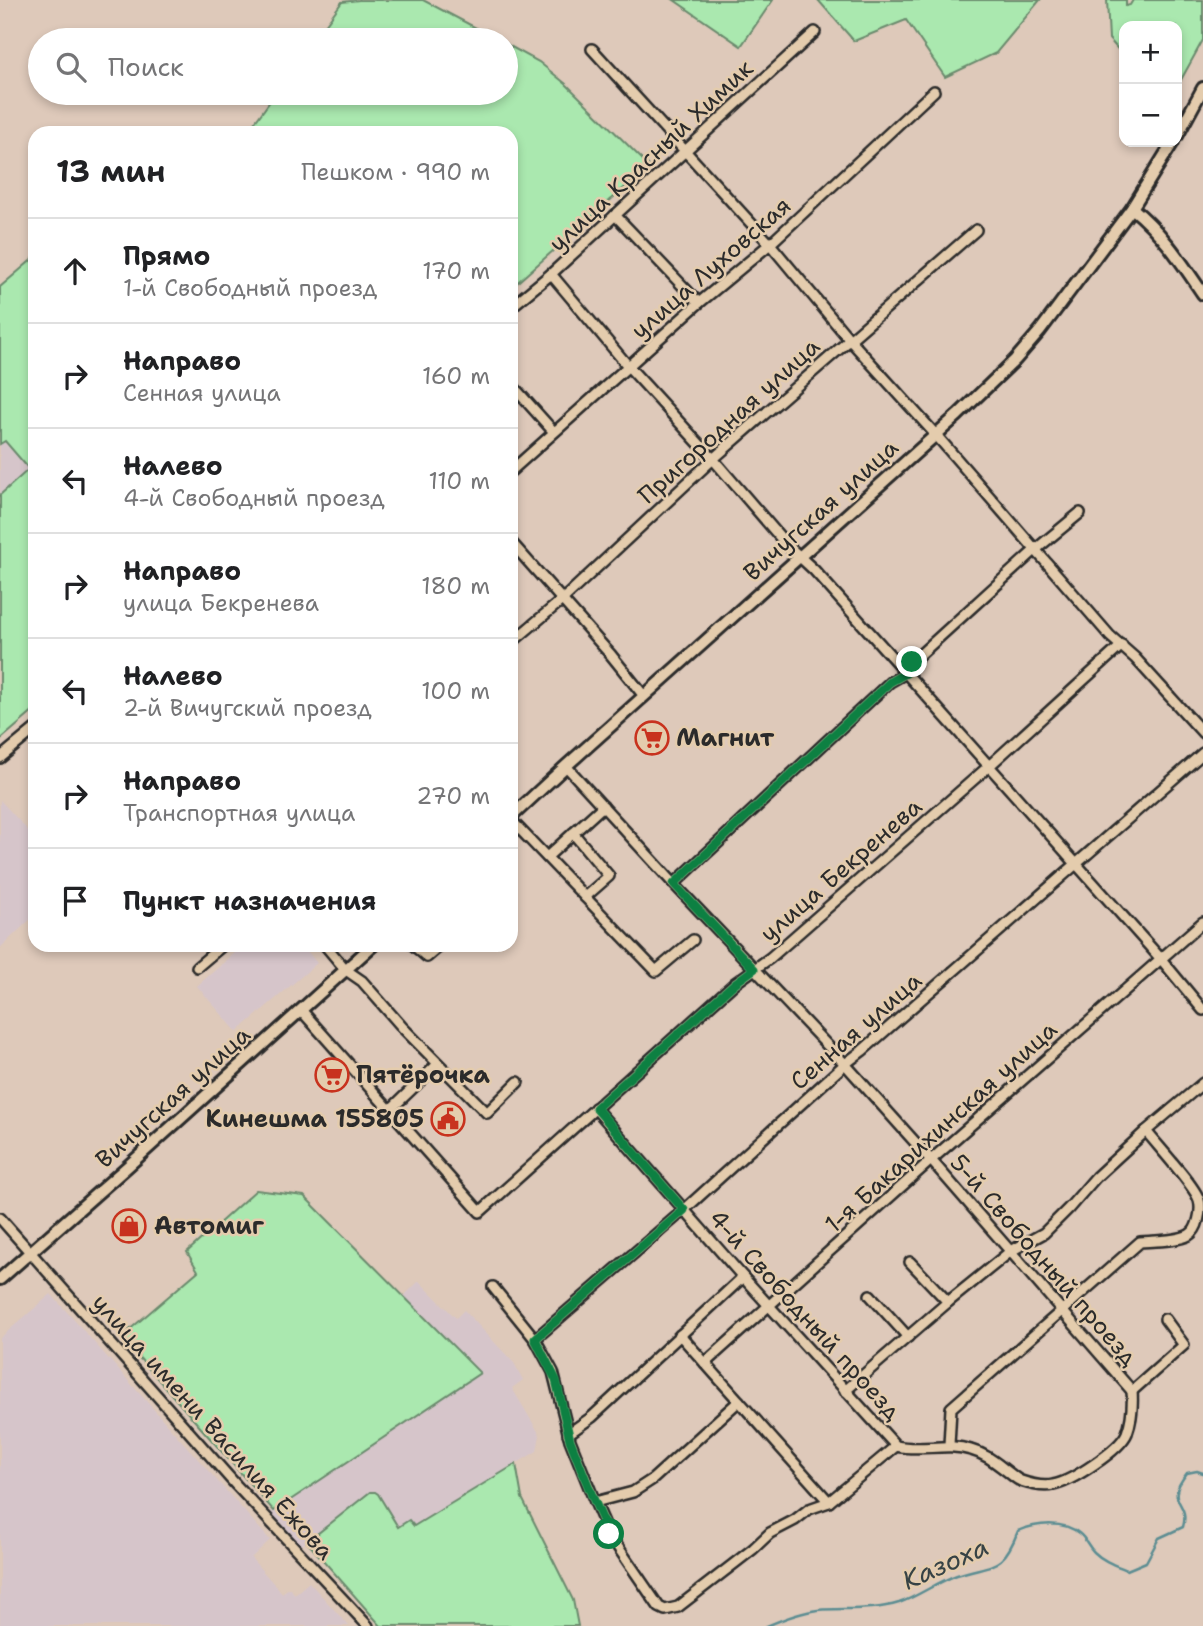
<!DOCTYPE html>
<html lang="ru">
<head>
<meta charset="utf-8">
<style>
	:root { --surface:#fff; --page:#f6f6f6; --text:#202124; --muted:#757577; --line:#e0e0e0 }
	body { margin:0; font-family:"Shantell Sans",sans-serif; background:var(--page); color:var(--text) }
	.controls { position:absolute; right:21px; top:21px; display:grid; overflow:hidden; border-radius:14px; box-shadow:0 4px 10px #0003 }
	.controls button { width:63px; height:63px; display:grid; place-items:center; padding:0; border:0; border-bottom:2px solid var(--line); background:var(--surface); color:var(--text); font:35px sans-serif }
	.stop { position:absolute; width:21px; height:21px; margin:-16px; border:5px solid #0b8043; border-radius:50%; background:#fff }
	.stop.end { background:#0b8043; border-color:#fff; box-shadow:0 2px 7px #0008 }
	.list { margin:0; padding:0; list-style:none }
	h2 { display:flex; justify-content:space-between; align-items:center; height:91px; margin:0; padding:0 28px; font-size:30px }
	h2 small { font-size:23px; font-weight:400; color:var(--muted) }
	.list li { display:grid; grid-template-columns:46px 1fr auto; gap:21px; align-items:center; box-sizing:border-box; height:105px; padding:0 28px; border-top:2px solid var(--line) }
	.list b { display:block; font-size:26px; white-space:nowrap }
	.list p { margin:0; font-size:23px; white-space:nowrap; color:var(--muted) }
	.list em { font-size:23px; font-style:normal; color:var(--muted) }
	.icon { flex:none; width:38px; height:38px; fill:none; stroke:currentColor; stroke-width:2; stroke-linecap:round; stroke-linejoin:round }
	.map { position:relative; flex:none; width:1203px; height:1626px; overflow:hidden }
	.search { position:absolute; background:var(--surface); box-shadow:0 4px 10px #0003; left:28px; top:28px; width:490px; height:77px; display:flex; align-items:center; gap:18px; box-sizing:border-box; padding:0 24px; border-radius:38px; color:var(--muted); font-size:26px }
	.panel { position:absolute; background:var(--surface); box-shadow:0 4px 10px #0003; left:28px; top:126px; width:490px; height:826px; border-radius:21px }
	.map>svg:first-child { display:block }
	.built { fill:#d6c5ca }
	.green { fill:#aae8af; stroke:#6a8a6d; stroke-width:2 }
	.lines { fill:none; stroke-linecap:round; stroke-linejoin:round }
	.stream { stroke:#5c8d92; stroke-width:2.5 }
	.minor-casing { stroke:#2b2b2b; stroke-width:14 }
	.major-casing { stroke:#2b2b2b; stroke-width:16 }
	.minor { stroke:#e4ccad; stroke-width:9 }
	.major { stroke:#e4ccad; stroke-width:10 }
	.route { stroke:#0b8043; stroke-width:9 }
	.labels { text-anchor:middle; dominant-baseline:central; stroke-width:5; stroke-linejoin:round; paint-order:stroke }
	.street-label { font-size:24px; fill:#2b2b2b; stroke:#e4ccad }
	.poi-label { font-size:24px; font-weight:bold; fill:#2b2b2b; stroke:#e4ccad; text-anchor:start }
	.water-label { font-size:26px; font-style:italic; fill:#374345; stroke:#e4ccad }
</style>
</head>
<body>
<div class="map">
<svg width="1203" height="1626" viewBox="0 0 1203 1626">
	<rect width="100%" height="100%" fill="#dec9ba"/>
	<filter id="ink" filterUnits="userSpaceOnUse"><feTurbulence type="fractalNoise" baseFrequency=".0143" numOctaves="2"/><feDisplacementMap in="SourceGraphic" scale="14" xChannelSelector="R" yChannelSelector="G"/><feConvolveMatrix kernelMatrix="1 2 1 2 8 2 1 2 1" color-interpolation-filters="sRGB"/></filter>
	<g filter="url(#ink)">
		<g class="built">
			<path d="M4 441 29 469 0 495V444Z"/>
			<path d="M0 800 35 838V915L0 948Z"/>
			<path d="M244 945H302L317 963 237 1032 197 986Z"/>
			<path d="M419 1281 456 1318 464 1310 514 1363 523 1380 512 1388 540 1435 537 1451 414 1527H398L378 1494 375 1492H370L301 1546 270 1513 480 1373 404 1296Z"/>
			<path d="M51 1294 270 1540 251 1558 282 1593 289 1588 295 1594 309 1582 349 1626H0V1338Z"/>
		</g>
		<g class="green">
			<path d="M359 0H423L499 40H314L342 2Z"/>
			<path d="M674 0H773L741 46Z"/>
			<path d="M818 0H1040L996 53 945 77 906 20 854 41Z"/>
			<path d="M1107 0H1126V6L1130 5 1133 0H1203V40L1177 87V26H1124V56L1109 39Z"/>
			<path d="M506 44 539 62 566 84 649 166 511 288V133H247L276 93H506Z"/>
			<path d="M35 257V710L0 740V495L29 469 5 441 0 444V287Z"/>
			<path d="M256 1190 304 1196 480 1373 274 1511 121 1337 198 1271 187 1252Z"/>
			<path d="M516 1464 522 1498 573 1600 578 1626H381L307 1542 370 1492H375L378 1494 398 1527 409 1520 414 1526Z"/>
		</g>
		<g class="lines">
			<path class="stream" d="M767 1626C783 1619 802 1612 818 1610 845 1608 873 1611 899 1603 919 1596 937 1582 957 1575 993 1563 1002 1572 1018 1531 1036 1523 1064 1520 1080 1534 1086 1539 1088 1546 1094 1552 1103 1561 1115 1565 1127 1570L1146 1562 1159 1538 1183 1527C1191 1499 1162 1505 1187 1473L1197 1471 1203 1473"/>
			<defs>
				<g id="minor">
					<path d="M592 49 770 244 849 339 936 435 1110 636 1135 658 1203 733"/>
					<path d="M615 215 699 303"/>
					<path d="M551 274 628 366 713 459 786 544 814 570 906 673 1161 959 1203 1010"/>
					<path d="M511 307 551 274 815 32"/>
					<path d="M511 384 554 432"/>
					<path d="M511 471 699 303 770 244 934 91"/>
					<path d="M511 542 611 655 644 696"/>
					<path d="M511 643 562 600 713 459 976 230"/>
					<path d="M0 758 35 729"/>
					<path d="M566 766 674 884 845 1064 931 1160 1132 1391"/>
					<path d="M511 820 656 971 693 940"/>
					<path d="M573 833 609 876 585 897"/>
					<path d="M547 857 603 806"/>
					<path d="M674 884 890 682 906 673 912 662 1035 550 1080 513"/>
					<path d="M325 945 346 970 362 981 403 1028 487 1113 518 1082"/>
					<path d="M413 945 427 957 441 945"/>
					<path d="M197 967 223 945"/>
					<path d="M301 1010 480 1212 735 983 770 958 988 767 1122 645"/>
					<path d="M595 1108 743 1277 896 1446C921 1452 946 1442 971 1450 986 1454 996 1463 1008 1472 1012 1475 1016 1479 1021 1481 1030 1484 1044 1487 1053 1485 1071 1482 1120 1450 1127 1433 1132 1419 1133 1405 1132 1391"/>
					<path d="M390 1110 438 1064"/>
					<path d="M0 1218 236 1485 368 1626"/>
					<path d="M910 1262 948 1302"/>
					<path d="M493 1287 535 1339 553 1372 570 1440 595 1502 609 1534 659 1607 665 1610 678 1607 753 1549 770 1533 795 1520 809 1509 829 1502 896 1446"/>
					<path d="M870 1295 908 1337"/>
					<path d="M680 1335 829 1502"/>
					<path d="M535 1339 684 1210 845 1064 862 1051 1203 753"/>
					<path d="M705 1363 931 1160 1203 922"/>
					<path d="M845 1391 948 1302 1011 1251 1044 1233 1069 1208 1096 1177 1146 1131 1203 1083"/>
					<path d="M1132 1391 1184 1345 1165 1319"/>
					<path d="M568 1434 592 1417 743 1277"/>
					<path d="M949 1445 951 1408 1140 1242C1154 1241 1178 1241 1189 1235 1198 1230 1202 1210 1199 1200 1195 1186 1157 1145 1146 1131"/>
					<path d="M595 1502 633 1492 653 1479 739 1401"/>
				</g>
				<g id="major">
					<path d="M1177 136 1203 88"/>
					<path d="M1132 208C1162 232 1182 263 1203 294"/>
					<path d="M511 817 566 766 958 415 1015 360 1040 331 1132 208 1173 142"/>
					<path d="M0 1279 127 1167 373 945"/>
				</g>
			</defs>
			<use href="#minor" class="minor-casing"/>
			<use href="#major" class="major-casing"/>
			<use href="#minor" class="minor"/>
			<use href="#major" class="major"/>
		</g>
	</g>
	<g class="lines" filter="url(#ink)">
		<path class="route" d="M609 1534 593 1498 570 1440 556 1380 535 1339 684 1210 596 1108 735 983 754 969 674 884 890 682 906 673 912 662"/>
	</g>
	<defs>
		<symbol id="supermarket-ring" viewBox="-11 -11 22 22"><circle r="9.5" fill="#e4ccad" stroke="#c8321e" stroke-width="1.5"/><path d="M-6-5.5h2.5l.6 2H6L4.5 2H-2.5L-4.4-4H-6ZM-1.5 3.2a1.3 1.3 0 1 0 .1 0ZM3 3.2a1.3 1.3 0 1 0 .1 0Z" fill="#c8321e"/></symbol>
		<symbol id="civic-ring" viewBox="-11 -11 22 22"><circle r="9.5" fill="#e4ccad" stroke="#c8321e" stroke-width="1.5"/><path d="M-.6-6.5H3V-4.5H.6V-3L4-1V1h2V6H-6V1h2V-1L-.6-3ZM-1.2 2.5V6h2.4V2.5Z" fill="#c8321e"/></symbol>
		<symbol id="shop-ring" viewBox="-11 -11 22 22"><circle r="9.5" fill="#e4ccad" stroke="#c8321e" stroke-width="1.5"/><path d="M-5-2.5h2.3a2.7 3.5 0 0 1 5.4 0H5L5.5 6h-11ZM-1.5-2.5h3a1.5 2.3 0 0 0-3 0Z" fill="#c8321e"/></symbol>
	</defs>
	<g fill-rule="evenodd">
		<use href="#supermarket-ring" x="633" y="719" width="38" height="38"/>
		<use href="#supermarket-ring" x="313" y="1056" width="38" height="38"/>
		<use href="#civic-ring" x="429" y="1100" width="38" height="38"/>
		<use href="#shop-ring" x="110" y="1207" width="38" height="38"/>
	</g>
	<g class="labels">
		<g class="street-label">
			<text transform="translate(651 156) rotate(-43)">улица Красный Химик</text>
			<text transform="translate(711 268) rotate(-41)">улица Луховская</text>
			<text transform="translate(729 421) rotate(-42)">Пригородная улица</text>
			<text transform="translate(821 510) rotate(-42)">Вичугская улица</text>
			<text transform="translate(841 870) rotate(-41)">улица Бекренева</text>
			<text transform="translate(856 1031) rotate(-41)">Сенная улица</text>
			<text transform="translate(173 1097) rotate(-42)">Вичугская улица</text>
			<text transform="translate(941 1127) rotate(-42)">1-я Бакарихинская улица</text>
			<text transform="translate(1044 1260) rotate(49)">5-й Свободный проезд</text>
			<text transform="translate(805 1315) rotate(48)">4-й Свободный проезд</text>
			<text transform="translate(213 1427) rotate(48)">улица имени Василия Ежова</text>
		</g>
		<g class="poi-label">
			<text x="676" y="738">Магнит</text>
			<text x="356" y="1075">Пятёрочка</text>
			<text x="424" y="1119" text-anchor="end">Кинешма 155805</text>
			<text x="154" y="1226">Автомиг</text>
		</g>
		<g class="water-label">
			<text transform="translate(945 1563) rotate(-24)">Казоха</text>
		</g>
	</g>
</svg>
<div class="controls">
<button>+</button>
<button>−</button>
</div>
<div class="stop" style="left:609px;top:1534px"></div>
<div class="stop end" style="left:912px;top:662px"></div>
<div class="search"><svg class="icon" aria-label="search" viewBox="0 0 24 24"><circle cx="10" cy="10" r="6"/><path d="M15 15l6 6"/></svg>Поиск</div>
<section class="panel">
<h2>13 мин<small>Пешком · 990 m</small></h2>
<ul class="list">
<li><svg class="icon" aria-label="ahead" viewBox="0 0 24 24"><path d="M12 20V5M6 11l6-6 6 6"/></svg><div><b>Прямо</b><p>1-й Свободный проезд</p></div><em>170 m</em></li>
<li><svg class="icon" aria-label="right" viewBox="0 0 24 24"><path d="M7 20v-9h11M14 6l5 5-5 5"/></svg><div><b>Направо</b><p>Сенная улица</p></div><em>160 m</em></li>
<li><svg class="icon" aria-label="left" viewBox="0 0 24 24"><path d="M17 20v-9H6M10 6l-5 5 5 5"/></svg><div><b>Налево</b><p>4-й Свободный проезд</p></div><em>110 m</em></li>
<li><svg class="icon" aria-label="right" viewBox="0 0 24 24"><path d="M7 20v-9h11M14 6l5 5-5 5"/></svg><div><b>Направо</b><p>улица Бекренева</p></div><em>180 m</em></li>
<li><svg class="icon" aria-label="left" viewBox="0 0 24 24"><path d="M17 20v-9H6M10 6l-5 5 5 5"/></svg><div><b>Налево</b><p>2-й Вичугский проезд</p></div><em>100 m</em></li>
<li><svg class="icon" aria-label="right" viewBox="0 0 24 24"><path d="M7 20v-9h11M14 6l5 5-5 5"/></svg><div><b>Направо</b><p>Транспортная улица</p></div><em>270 m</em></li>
<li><svg class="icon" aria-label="arrive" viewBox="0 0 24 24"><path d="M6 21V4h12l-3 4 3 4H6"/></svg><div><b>Пункт назначения</b></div></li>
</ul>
</section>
</div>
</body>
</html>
